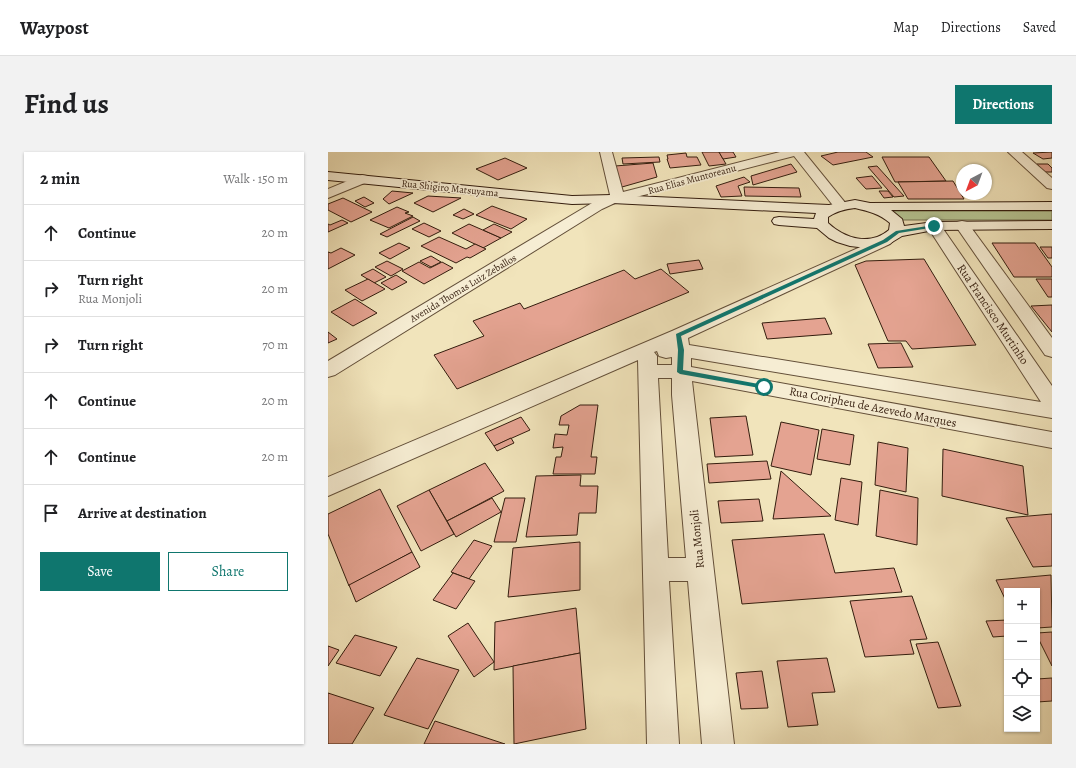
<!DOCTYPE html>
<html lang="en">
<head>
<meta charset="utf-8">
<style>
	:root { --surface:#fff; --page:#f2f2f2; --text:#202124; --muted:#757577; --line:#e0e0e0; --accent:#0f766e }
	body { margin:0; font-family:Alegreya,serif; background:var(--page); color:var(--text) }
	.controls { position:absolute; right:12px; bottom:12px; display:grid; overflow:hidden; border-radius:0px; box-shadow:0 1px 3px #0004 }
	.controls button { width:36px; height:36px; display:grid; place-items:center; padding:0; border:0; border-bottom:1px solid var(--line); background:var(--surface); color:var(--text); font:20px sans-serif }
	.compass { position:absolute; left:628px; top:12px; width:36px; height:36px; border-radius:50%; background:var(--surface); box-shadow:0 1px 3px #0004; rotate:221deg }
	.stop { position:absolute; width:12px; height:12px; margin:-9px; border:3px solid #0f766e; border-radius:50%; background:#fff }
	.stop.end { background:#0f766e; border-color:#fff; box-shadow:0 1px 4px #0008 }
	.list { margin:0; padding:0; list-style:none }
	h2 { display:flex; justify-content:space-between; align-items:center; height:52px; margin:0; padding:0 16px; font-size:17px }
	h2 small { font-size:13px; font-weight:400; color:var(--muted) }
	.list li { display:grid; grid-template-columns:26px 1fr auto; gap:12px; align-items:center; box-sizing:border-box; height:56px; padding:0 16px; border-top:1px solid var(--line) }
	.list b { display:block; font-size:15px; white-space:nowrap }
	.list p { margin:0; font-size:13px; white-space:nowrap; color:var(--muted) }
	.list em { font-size:13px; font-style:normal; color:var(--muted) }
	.actions { display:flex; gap:8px; padding:12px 16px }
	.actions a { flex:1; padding:9px 0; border:1px solid var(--accent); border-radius:0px; text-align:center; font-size:14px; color:var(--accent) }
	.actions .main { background:var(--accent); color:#fff }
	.icon { flex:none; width:22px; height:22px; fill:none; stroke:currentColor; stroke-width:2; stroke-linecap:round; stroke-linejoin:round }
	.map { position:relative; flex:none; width:724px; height:592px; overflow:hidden; border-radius:0px }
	header { display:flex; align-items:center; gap:24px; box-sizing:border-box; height:56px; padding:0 20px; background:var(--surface); border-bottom:1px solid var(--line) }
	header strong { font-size:19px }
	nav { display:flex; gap:22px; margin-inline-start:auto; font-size:14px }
	.intro { display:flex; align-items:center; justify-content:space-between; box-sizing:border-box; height:96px; padding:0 24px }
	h1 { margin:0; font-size:28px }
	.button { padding:10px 18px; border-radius:0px; background:var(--accent); color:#fff; font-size:14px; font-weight:700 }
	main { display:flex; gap:24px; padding:0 24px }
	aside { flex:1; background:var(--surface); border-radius:0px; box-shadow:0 1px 3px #0004 }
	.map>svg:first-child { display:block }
	.green { fill:#b6c593; stroke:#757150 }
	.building { fill:#e4a391; stroke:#341d0e }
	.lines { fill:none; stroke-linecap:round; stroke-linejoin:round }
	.street-casing { stroke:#634f39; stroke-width:2 }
	.secondary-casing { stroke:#341d0e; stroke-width:2 }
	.street { fill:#f6edd3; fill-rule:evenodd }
	.secondary { fill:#f6edd3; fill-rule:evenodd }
	.route { fill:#0f766e }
	.labels { text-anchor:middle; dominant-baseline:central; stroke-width:3.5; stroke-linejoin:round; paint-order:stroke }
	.far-street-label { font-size:10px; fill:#341d0e; stroke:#f6edd3 }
	.street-label { font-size:12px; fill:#341d0e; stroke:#f6edd3 }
</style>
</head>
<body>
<header>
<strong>Waypost</strong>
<nav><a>Map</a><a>Directions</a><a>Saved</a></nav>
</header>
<div class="intro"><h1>Find us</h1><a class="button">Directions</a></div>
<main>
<aside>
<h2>2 min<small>Walk · 150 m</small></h2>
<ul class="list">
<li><svg class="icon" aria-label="ahead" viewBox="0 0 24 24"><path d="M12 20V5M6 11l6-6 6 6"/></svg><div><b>Continue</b></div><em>20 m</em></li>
<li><svg class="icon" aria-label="right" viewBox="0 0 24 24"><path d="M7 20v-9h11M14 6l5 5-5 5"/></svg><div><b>Turn right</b><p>Rua Monjoli</p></div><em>20 m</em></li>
<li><svg class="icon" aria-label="right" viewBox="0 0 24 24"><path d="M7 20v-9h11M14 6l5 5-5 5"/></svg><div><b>Turn right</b></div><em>70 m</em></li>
<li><svg class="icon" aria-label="ahead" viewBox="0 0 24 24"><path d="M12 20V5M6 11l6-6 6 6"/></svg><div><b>Continue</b></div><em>20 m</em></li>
<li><svg class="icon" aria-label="ahead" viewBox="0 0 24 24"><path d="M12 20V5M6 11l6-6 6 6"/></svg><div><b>Continue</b></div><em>20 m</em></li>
<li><svg class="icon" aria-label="arrive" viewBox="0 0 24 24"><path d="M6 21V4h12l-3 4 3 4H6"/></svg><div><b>Arrive at destination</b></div></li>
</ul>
<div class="actions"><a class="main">Save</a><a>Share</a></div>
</aside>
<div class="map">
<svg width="724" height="592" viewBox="0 0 724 592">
	<rect width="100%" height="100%" fill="#f1e4bb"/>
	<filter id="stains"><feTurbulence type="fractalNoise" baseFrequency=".005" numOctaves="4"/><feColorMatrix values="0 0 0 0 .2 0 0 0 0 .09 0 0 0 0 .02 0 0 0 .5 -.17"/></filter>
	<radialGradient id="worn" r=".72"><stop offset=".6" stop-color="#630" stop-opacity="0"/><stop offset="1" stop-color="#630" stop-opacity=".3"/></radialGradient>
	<path class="green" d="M562 59H724V68H573Z"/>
	<g class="building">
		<path d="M374 0H391L398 12 381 14Z"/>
		<path d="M391 0H405L408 5 395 7Z"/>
		<path d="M510 0H538L545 5 505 13 493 4Z"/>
		<path d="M724 0V6L715 7 705 1Z"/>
		<path d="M358 1 359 5H369L373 13 342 16 339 7H340L339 3Z"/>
		<path d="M331 5 332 10 295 12 294 6Z"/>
		<path d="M554 5H601L618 29 567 30Z"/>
		<path d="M177 6 199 16 170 28 148 17Z"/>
		<path d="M325 11 329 25 294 35 287 14Z"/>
		<path d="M463 12 469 20 425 33 423 24Z"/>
		<path d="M709 12H720L724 16V20H717Z"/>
		<path d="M549 14 576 44 566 45 540 15Z"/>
		<path d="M544 24 554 36 538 37 528 26Z"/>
		<path d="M416 25 422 30 410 34 414 44 393 45 388 34Z"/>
		<path d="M625 29 636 47H580L570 30Z"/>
		<path d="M416 35 471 36 473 45 417 44Z"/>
		<path d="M64 39 85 41 61 52 55 47Z"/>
		<path d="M551 39H560L565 45 556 46Z"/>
		<path d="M100 44 133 46 105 60 86 51Z"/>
		<path d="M36 45 46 51 37 55 27 49Z"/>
		<path d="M15 46 44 60 23 70 0 58V52Z"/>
		<path d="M164 54 199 67 183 77 148 63Z"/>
		<path d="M69 55 81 60 77 61 85 64 61 76 42 68Z"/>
		<path d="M136 57 146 62 135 67 125 63Z"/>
		<path d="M85 65 92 69 59 85 52 82Z"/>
		<path d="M14 68 20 71 0 80V72L2 73Z"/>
		<path d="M96 71 113 79 101 85 84 77Z"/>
		<path d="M141 72 173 86 155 96 124 81Z"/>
		<path d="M166 72 184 80 173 86 155 78Z"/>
		<path d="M111 85 138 97 147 92 158 97 142 106 139 105 128 111 93 94Z"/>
		<path d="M71 91 82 96 62 107 51 101Z"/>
		<path d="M664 91H707L724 115V125H686Z"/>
		<path d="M712 95H724V106H720Z"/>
		<path d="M13 96 27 103 0 117V100L3 101Z"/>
		<path d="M103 104 113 110 103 115 92 109Z"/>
		<path d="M596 107 648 193 584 197 578 189H560L527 113 538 109Z"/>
		<path d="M371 108 375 117 342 122 339 112Z"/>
		<path d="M59 109 75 117 63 124 47 115Z"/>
		<path d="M91 110 102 116 114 110 125 116 96 132 74 119Z"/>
		<path d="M45 117 58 125 46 131 33 123Z"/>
		<path d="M333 117 361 140 129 237 106 203 156 184 145 169 192 151 196 157 296 118 307 127Z"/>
		<path d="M68 123 79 130 64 138 53 131Z"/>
		<path d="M40 127 57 137 34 149 17 138Z"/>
		<path d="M708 127H724V145H720Z"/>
		<path d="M27 147 49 161 25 174 3 160Z"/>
		<path d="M724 153V180L703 154Z"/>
		<path d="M497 166 504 182 439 187 434 171Z"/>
		<path d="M0 180 9 187 0 191Z"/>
		<path d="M573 191 585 215 550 216 540 192Z"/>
		<path d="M252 253H270L263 305H269L267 322H225L228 305H233L235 295 225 296 227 282 239 283 241 273H231L233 264Z"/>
		<path d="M418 264 425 303 387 305 382 266Z"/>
		<path d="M193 265 202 278 166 294 157 281Z"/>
		<path d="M453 270 491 278 483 323 443 314Z"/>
		<path d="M494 277 526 283 522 313 489 307Z"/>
		<path d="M183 286 186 291 169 299 166 294Z"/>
		<path d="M550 290 580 296 578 340 547 333Z"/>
		<path d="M615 297 695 314 700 363 614 344Z"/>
		<path d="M439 309 443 327 381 331 379 312Z"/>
		<path d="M157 311 176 339 119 369 101 338Z"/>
		<path d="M453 319 503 364 445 367Z"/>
		<path d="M253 323 252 334H270L268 361H251L249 383 198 385 208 324Z"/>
		<path d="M513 326 534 330 530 373 507 368Z"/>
		<path d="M52 337 84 400 21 434 0 382V362Z"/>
		<path d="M101 338 126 382 93 399 69 354Z"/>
		<path d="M552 338 590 346 589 393 548 384Z"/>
		<path d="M164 346 173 360 128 385 119 369Z"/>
		<path d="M177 346H197L188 390H166Z"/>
		<path d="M431 347 435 369 393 371 390 349Z"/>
		<path d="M724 362V414L705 415 678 366Z"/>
		<path d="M496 382 507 421 566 416 574 440 414 452 404 388Z"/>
		<path d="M146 388 164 394 141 427 123 420Z"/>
		<path d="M252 390V438L180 445 185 396Z"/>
		<path d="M84 400 92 415 28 450 21 433Z"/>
		<path d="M125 421 147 429 128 457 105 448Z"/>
		<path d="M723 423 724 475 709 476V439H679V451L668 428Z"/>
		<path d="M584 444 599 487 582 488 586 502 537 505 522 449Z"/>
		<path d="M248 456 252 501 166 518 167 470Z"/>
		<path d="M679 468V484L665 485 658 469Z"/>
		<path d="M140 471 166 510 146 525 120 484Z"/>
		<path d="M724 480V514L709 484V481Z"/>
		<path d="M27 483 69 495 52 524 8 511Z"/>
		<path d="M610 490 633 554 610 556 588 492Z"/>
		<path d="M0 494 11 498 0 514Z"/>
		<path d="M252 501 258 577 186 592 185 514Z"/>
		<path d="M89 506 131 518 100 577 56 563Z"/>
		<path d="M499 506 507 540 484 541 490 573 460 575 449 509Z"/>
		<path d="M434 519 440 556 413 557 408 521Z"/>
		<path d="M724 526V549L709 550V527Z"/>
		<path d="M0 541 46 556 24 592H0Z"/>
		<path d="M107 569 177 592H96Z"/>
	</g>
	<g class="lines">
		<defs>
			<g id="street">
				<path d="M272 0H284L295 40 452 0H476L519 53 517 56 512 57 507 56 466 4 289 50 274 57 7 223 0 225V209L264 51 282 43Z"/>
				<path d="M680 0H694L724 26V37L719 36Z"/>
				<path d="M34 23 39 24 41 27 39 30 0 46V37Z"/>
				<path d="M634 69 639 70 724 186V205L717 203 627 73 629 70Z"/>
				<path d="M606 70 611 71 724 234V266L363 206V215L724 280V296L364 229 406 592H374L360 429H341L351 592H319L310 208 0 344V325L344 179 557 84 562 86 565 89 562 92 360 186 361 193 713 250 599 74 601 71ZM329 199 331 204 338 206 344 205V213H329V204L326 200ZM330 226H344V243L358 406H340Z"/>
			</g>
			<path id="secondary" d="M0 20 244 44 284 43 501 53 527 48 542 51 724 50V58H563L574 67 576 74 606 70 724 69V77L606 78 574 84 561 92 539 96 522 94 509 90 501 86 489 76 451 73 446 72 444 69 446 66 451 65 486 67 488 61 284 51 244 52 0 28ZM527 56C540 59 552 62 562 71L561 78C542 94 517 87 500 71V65C509 59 517 57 527 56Z"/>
		</defs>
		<use href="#street" class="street-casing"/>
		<use href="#secondary" class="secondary-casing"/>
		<use href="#street" class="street"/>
		<use href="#secondary" class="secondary"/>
	</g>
	<path class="route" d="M606 73 608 75 571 81 559 90 353 184 356 198 355 218 436 233 439 235 438 237 352 222 349 220 350 198 348 182 555 88 568 79Z"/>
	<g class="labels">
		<g class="far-street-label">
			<text transform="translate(364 27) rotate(-15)">Rua Elias Muntoreanu</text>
			<text transform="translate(122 36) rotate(6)">Rua Shigiro Matsuyama</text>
			<text transform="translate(135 136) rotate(-31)">Avenida Thomas Luiz Zeballos</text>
		</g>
		<g class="street-label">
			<text transform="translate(665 162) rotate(56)">Rua Francisco Murtinho</text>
			<text transform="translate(545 255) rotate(11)">Rua Coripheu de Azevedo Marques</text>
			<text transform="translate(369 387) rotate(-96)">Rua Monjoli</text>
		</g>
	</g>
	<rect width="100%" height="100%" filter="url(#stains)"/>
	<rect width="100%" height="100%" fill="url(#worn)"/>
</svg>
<div class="controls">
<button>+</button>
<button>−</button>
<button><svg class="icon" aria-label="locate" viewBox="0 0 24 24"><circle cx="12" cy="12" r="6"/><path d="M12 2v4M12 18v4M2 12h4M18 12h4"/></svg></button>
<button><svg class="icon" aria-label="layers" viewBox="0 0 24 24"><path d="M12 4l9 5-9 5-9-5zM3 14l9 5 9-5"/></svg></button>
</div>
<svg class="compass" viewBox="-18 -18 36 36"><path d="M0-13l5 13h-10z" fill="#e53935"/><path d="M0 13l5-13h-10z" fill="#757577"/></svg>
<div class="stop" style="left:436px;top:235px"></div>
<div class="stop end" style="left:606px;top:74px"></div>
</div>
</main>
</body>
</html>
